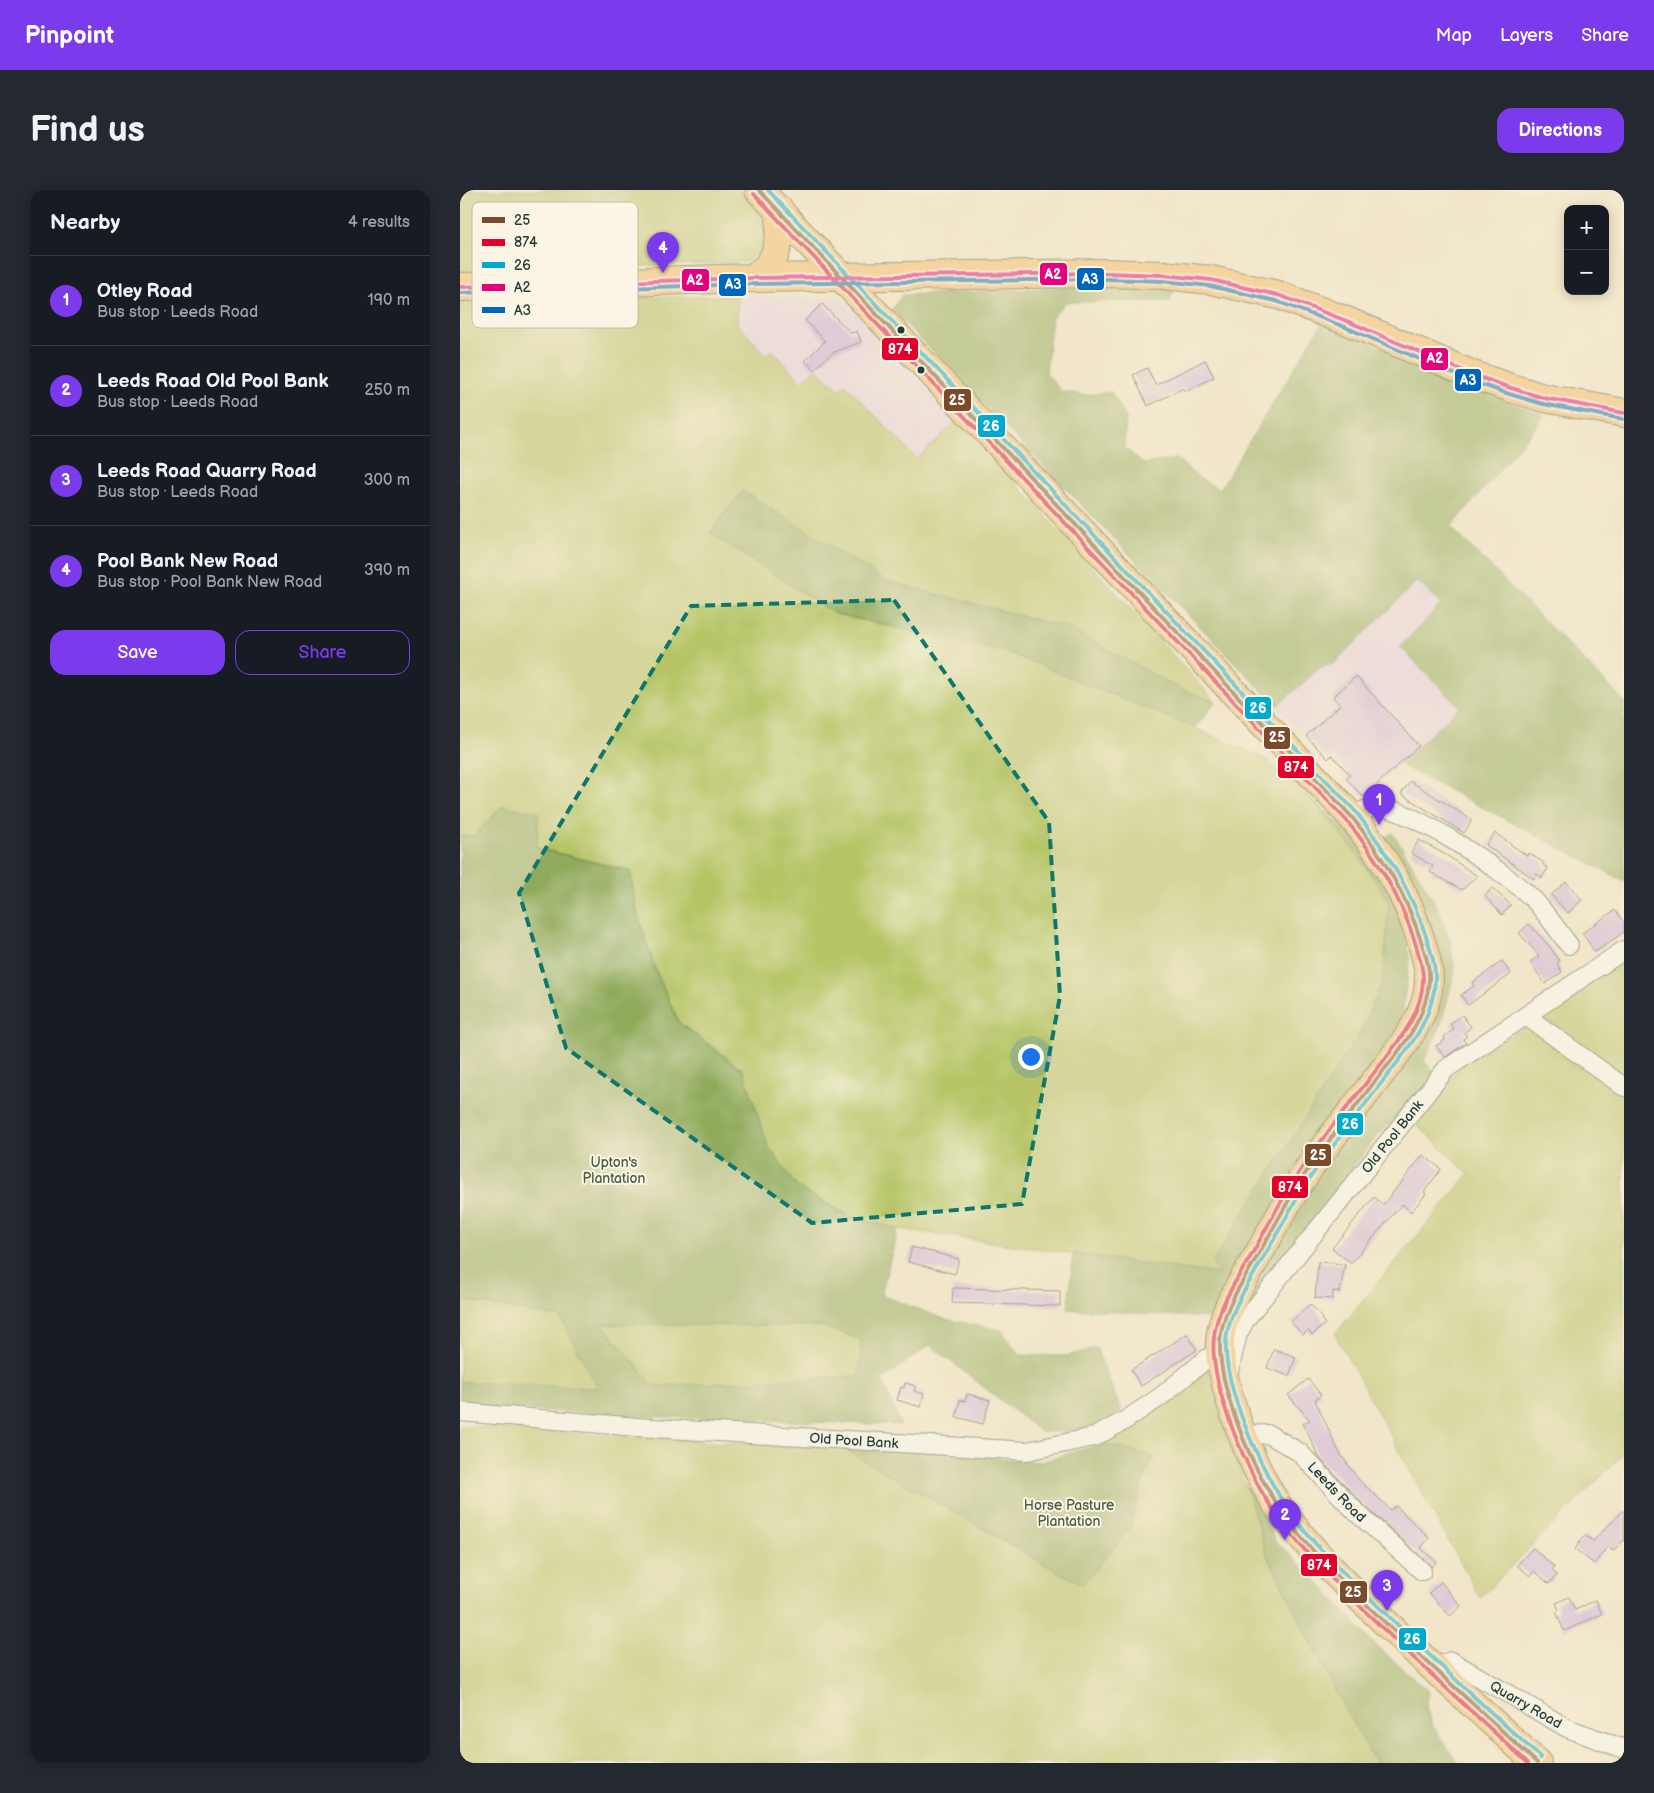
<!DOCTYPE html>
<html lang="en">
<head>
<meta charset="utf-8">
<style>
	:root { --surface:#171b24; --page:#242831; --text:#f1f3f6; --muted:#9ea1a6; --line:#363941; --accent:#7c3aed }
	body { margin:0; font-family:"Balsamiq Sans",sans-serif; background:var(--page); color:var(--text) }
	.controls { position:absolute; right:15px; top:15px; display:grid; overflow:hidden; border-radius:10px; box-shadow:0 2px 12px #0003 }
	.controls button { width:45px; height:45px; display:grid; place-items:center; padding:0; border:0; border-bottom:1px solid var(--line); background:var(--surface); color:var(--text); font:25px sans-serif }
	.you { position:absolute; left:570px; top:866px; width:18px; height:18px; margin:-12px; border:4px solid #fff; border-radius:50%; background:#1a73e8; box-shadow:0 0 0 8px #1a73e833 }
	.badge { display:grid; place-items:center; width:32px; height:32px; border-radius:50%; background:var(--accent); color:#fff; font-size:16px; font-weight:700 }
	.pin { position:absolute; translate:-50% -41px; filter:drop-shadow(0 1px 2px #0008) }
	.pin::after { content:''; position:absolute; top:26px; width:18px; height:15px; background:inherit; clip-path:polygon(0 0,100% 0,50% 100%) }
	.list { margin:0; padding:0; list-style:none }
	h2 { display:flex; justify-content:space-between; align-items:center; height:65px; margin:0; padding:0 20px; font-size:21px }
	h2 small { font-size:16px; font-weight:400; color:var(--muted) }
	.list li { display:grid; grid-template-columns:32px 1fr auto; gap:15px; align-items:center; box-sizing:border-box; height:90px; padding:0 20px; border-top:1px solid var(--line) }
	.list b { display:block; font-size:19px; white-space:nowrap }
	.list p { margin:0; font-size:16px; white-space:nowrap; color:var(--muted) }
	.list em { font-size:16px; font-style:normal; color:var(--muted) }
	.actions { display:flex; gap:10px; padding:15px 20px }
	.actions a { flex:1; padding:11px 0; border:1px solid var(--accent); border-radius:15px; text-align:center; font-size:18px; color:var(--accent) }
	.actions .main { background:var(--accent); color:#fff }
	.map { position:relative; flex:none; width:1164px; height:1573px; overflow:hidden; border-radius:15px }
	header { display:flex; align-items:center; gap:30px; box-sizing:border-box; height:70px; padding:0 25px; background:var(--accent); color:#fff }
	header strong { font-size:24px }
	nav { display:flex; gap:28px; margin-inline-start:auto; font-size:18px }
	.intro { display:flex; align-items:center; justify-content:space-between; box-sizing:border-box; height:120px; padding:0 30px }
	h1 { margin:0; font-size:35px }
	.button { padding:12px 22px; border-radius:15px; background:var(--accent); color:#fff; font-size:18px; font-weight:700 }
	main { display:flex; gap:30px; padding:0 30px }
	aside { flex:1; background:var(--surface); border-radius:15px; box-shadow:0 2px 12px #0003 }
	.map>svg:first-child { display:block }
	.built { fill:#e8d2ee }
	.green { fill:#b6c466; stroke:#6a804d }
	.forest { fill:#90aa5b; stroke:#587448; fill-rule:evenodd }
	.building { fill:#cbabe9 }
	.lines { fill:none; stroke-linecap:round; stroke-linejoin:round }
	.street-casing { stroke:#3e564a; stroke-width:20 }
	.highway-casing { stroke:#3e564a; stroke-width:30 }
	.street { stroke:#fff; stroke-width:18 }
	.highway { stroke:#fabe6e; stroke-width:28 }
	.bus-1-casing { stroke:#fcf5e5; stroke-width:8 }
	.bus-2-casing { stroke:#fcf5e5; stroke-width:8 }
	.bus-3-casing { stroke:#fcf5e5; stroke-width:8 }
	.bus-4-casing { stroke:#fcf5e5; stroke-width:8 }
	.bus-5-casing { stroke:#fcf5e5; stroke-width:8 }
	.bus-1 { stroke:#7a4b2a; stroke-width:4 }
	.bus-2 { stroke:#e4002b; stroke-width:4 }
	.bus-3 { stroke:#00a9ce; stroke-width:4 }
	.bus-4 { stroke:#e5007d; stroke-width:4 }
	.bus-5 { stroke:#0065bd; stroke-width:4 }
	.marked { fill:none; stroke:#0f766e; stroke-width:4; stroke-dasharray:10 6; stroke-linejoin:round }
	.bus-dot { fill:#1f3d34; stroke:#fcf5e5; stroke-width:2 }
	.labels { text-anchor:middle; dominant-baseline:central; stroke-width:4; stroke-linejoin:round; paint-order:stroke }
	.street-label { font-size:14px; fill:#1f3d34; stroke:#fcf5e5 }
	.park-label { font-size:14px; fill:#455f40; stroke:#fcf5e5 }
	.key { fill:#fcf5e5; stroke:#babeb0; stroke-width:1 }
	.key-label { font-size:14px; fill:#1f3d34 }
	.line-badge { stroke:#fcf5e5; stroke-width:2 }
	.badge-label { font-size:14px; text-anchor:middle; font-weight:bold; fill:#fff }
</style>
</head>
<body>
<header>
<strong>Pinpoint</strong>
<nav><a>Map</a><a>Layers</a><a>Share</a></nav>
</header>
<div class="intro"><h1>Find us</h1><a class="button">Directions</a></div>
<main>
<aside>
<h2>Nearby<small>4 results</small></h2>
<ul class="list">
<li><span class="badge">1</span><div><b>Otley Road</b><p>Bus stop · Leeds Road</p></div><em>190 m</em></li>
<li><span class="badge">2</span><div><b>Leeds Road Old Pool Bank</b><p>Bus stop · Leeds Road</p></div><em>250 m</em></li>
<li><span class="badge">3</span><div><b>Leeds Road Quarry Road</b><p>Bus stop · Leeds Road</p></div><em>300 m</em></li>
<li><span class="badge">4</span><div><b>Pool Bank New Road</b><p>Bus stop · Pool Bank New Road</p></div><em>390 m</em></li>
</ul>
<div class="actions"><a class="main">Save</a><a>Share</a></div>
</aside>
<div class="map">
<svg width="1164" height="1573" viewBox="0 0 1164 1573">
	<rect width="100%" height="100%" fill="#fcf5e5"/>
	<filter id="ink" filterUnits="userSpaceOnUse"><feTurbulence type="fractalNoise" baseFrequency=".02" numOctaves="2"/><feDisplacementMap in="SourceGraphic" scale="10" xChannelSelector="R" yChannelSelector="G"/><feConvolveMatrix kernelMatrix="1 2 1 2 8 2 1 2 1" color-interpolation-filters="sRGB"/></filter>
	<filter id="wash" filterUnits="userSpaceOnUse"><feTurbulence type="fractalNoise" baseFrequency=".0096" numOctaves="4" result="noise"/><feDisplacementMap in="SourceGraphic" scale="20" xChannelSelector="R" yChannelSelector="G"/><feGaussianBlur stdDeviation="1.12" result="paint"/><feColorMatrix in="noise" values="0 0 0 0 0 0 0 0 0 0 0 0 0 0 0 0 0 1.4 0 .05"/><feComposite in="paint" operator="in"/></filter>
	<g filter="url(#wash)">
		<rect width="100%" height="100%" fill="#f1e6c9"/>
		<g class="built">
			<path d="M278 106 381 108 498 230 458 269 385 194 380 200 342 192 312 160 306 165 276 134Z"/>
			<path d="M957 391 981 414 940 457 1000 517 903 607 817 516 861 477 875 473Z"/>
		</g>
		<g class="green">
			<path d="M0 0H279L299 21 306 44 301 59 287 72 0 83Z"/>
			<path d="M278 106 277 134 306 165 312 160 342 192 356 178 380 200 385 194 457 269 498 230 756 512 720 499 608 438 426 391 283 301 250 343 376 424 547 462 735 538 807 570 847 604 893 658 929 711 923 791 901 841 760 1084 438 1039 389 1026 337 998 306 956 283 880 219 833 195 779 177 723 170 681 77 658 78 623 42 616 14 646H0V110Z"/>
			<path d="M1164 769V886L1084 830 1081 825Z"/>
			<path d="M1071 834 1164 907V1263L1020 1408 875 1144 1009 984 953 931 1003 873Z"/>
			<path d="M0 1110 100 1127 138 1198 0 1192Z"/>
			<path d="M141 1134 363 1136 401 1150 399 1187 194 1196Z"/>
			<path d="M748 1179 764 1242 785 1293 807 1365 882 1514 916 1573H0V1236L265 1253 376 1254 600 1383 623 1394 681 1297 694 1267 646 1254 676 1234Z"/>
		</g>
		<g class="forest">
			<path d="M715 96 710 111 606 112 592 127 586 183 601 201 623 205 651 202 666 228 664 257 683 274 717 269 740 289 760 299 863 132 1021 200 1085 226 991 337 1164 511V691L939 574 1000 517 940 457 981 414 957 391 875 473 861 477 817 516 432 120 442 105 612 97Z"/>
			<path d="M283 301 426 391 608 438 720 499 756 512 735 538 547 462 376 424 250 343Z"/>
			<path d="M847 604 892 645 930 698 941 733 950 769 941 831 909 883 778 1071 749 1128 608 1119 613 1064 759 1084 752 1073 901 841 923 791 929 711 893 658Z"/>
			<path d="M42 616 78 622 77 658 170 681 177 723 195 779 219 833 283 880 308 956 337 997 389 1026 438 1039 421 1105 484 1129 541 1140 560 1165 606 1166 636 1158 662 1222 639 1236 614 1241 581 1242 470 1155 422 1190 441 1235 179 1226 0 1216V1192L138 1198 100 1127 0 1110V646H14ZM142 1134 363 1136 401 1150 399 1186 194 1196Z"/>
			<path d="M932 643 940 654 978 718 990 750 995 781 980 837 964 871 975 882 965 897 918 945 781 1123 776 1119 856 985 970 822 920 652Z"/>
			<path d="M376 1254 581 1272 616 1261 646 1254 694 1267 681 1297 670 1338 623 1394 600 1383Z"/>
			<path d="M785 1293 815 1350 862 1396 910 1450 969 1502 966 1517 973 1536 998 1573H916L882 1514 807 1365Z"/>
		</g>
		<g id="blocks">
			<g class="building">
				<path d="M362 114 391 143 397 141 401 152 372 163 354 180 345 171 365 151 345 130Z"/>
				<path d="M745 170 754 187 725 202 723 198 688 216 673 185 687 178 696 195Z"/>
				<path d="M896 486 959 556 903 607 886 588 890 585 872 565 868 569 846 546 880 515 873 507Z"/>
				<path d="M950 591 1012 630 1004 643 941 604Z"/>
				<path d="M1035 643 1067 666 1069 663 1084 673 1083 675 1088 678 1082 688 1077 684 1074 689 1026 655Z"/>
				<path d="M959 650 986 665 1017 686 1002 700 970 682 973 676 951 663Z"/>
				<path d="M1106 692 1122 710 1108 723 1091 705Z"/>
				<path d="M1032 698 1051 715 1042 725 1025 706Z"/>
				<path d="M1155 720 1164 733V742L1135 762 1122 743Z"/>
				<path d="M1069 734 1090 757 1100 772 1097 774 1102 782 1085 794 1070 772 1079 766 1059 743Z"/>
				<path d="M1042 771 1051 784 1008 815 1001 805 1014 796 1012 793Z"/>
				<path d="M1002 825 1011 837 1004 843 1007 846 1003 849 1006 853 985 867 976 856 985 850 984 847 994 839 990 834Z"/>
				<path d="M963 965 981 979 964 1002 966 1004 951 1022 942 1014 891 1073 872 1058 914 1007 923 1015Z"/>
				<path d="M452 1057 499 1069 495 1084 448 1072Z"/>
				<path d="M858 1072 885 1074 880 1102 873 1101V1109L855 1108Z"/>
				<path d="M493 1098 600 1101V1116L492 1113Z"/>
				<path d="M850 1114 862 1127 861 1129 865 1134 852 1145 848 1140 843 1145 831 1132Z"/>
				<path d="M727 1144 737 1160 681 1196 671 1180Z"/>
				<path d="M814 1159 836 1167 829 1186 807 1178Z"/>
				<path d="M848 1189 861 1205 855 1210 879 1262 899 1290 931 1320 936 1316 969 1348 961 1358 976 1372 972 1377 903 1314 863 1272 857 1263 843 1233 850 1230 828 1205Z"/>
				<path d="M445 1193 456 1196 454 1201 464 1204 461 1217 437 1210 441 1197 444 1198Z"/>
				<path d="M507 1204 530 1210 523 1234 496 1227 500 1210 505 1211Z"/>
				<path d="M1164 1320V1350L1153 1361 1148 1356 1134 1374 1115 1359 1125 1345 1133 1351Z"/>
				<path d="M1073 1358 1094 1377 1092 1380 1097 1385 1089 1394 1075 1381 1070 1386 1057 1375Z"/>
				<path d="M981 1392 1001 1416 990 1426 969 1403Z"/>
				<path d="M1109 1407 1115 1420 1136 1410 1142 1424 1104 1441 1096 1422 1099 1420 1096 1413Z"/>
			</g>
		</g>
	</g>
	<g filter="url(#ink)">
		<use href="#blocks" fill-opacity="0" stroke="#3e564a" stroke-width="1"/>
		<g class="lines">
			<defs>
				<g id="street">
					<path d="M891 626C898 623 909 617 916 617 950 616 1049 685 1074 710 1087 724 1098 741 1109 755"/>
					<path d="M1066 826 1164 897"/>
					<path id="s1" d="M768 1186 778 1144 786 1129 986 879 1164 760"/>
					<path id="s2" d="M0 1222 177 1237 567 1261 634 1247 664 1231 700 1207 745 1170 760 1160"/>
					<path id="s3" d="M783 1245 808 1244 839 1262 896 1322 962 1381"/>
					<path id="s4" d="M973 1478 991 1471 1107 1538 1164 1559"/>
				</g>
				<g id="highway">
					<path d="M299 0 891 626C922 663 947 704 961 751 965 763 969 777 969 790 968 829 938 861 916 890 892 922 865 954 843 987 826 1013 812 1040 797 1067 780 1096 757 1127 760 1162 764 1206 792 1276 816 1313 845 1356 884 1392 921 1428 972 1478 1025 1525 1077 1573"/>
					<path d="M293 88C299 83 307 78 311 72 320 57 321 38 320 21"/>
					<path d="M0 97 293 88 647 83 703 85 751 90 818 105 887 131 1013 185 1048 197 1084 208 1164 223"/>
				</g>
			</defs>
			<use href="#street" class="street-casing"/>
			<use href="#highway" class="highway-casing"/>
			<use href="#street" class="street"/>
			<use href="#highway" class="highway"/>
			<defs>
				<path id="bus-1" d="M299 0 891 626C922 664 946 704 961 751 965 763 970 777 969 790 967 832 936 864 912 895 889 926 864 955 843 987 826 1013 812 1041 797 1067 782 1093 762 1120 760 1151 758 1194 786 1261 807 1298 833 1345 874 1383 912 1420 966 1472 1022 1522 1077 1573"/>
				<path id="bus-2" d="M294 4 886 630C916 666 939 705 954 749 958 762 963 775 963 788 963 827 932 859 910 888 886 919 860 950 838 984 821 1010 807 1037 792 1064 777 1090 758 1115 754 1146 749 1190 779 1260 800 1299 827 1347 869 1386 908 1424 960 1475 1014 1524 1068 1573"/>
				<path id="bus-3" d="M308 0 896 622C926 660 951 700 966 746 971 761 976 776 975 791 973 833 943 865 919 896 896 927 871 957 850 988 832 1014 819 1042 803 1068 789 1094 768 1121 766 1152 764 1193 792 1257 812 1293 837 1340 878 1378 917 1415 971 1467 1026 1518 1081 1568"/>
				<path id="bus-4" d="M0 97 293 88 647 83 703 85 751 90 818 105 887 131 1013 185 1048 197 1084 208 1164 223"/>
				<path id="bus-5" d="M0 103 293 94 647 89 703 91 750 96 816 111 885 137 1011 191 1046 203 1083 214 1163 229"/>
			</defs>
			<use href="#bus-1" class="bus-1-casing"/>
			<use href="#bus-2" class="bus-2-casing"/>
			<use href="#bus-3" class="bus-3-casing"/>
			<use href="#bus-4" class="bus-4-casing"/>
			<use href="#bus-5" class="bus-5-casing"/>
			<use href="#bus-1" class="bus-1"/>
			<use href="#bus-2" class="bus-2"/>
			<use href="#bus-3" class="bus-3"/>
			<use href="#bus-4" class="bus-4"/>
			<use href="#bus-5" class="bus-5"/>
		</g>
	</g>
	<path d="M0 0H1164V1573H0ZM434 410 589 632 600 806 562 1014 352 1033 106 858 59 703 231 416Z" fill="#f1e6c9" fill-opacity=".55" fill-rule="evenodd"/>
	<path class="marked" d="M434 410 589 632 600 806 562 1014 352 1033 106 858 59 703 231 416Z"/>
	<g class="bus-dot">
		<circle cx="441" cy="140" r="4.5"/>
		<circle cx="461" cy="180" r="4.5"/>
	</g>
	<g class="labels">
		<g class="street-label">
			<text stroke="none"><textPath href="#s1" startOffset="294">Old Pool Bank</textPath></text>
			<text stroke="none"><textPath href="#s2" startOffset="395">Old Pool Bank</textPath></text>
			<text stroke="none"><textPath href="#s3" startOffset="116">Leeds Road</textPath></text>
			<text stroke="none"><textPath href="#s4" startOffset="106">Quarry Road</textPath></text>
		</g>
		<g class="park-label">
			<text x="154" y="972">Upton's<tspan x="154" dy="16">Plantation</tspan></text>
			<text x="609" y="1315">Horse Pasture<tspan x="609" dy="16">Plantation</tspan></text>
		</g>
	</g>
	<rect x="12" y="12" width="166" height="126" rx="8" class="key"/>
	<rect x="22" y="27" width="23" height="6" fill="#7a4b2a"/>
	<rect x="22" y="49" width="23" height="7" fill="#e4002b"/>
	<rect x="22" y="72" width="23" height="6" fill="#00a9ce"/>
	<rect x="22" y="94" width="23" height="7" fill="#e5007d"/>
	<rect x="22" y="117" width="23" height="6" fill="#0065bd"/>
	<g class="key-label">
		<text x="54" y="35">25</text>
		<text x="54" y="57">874</text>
		<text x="54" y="80">26</text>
		<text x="54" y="102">A2</text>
		<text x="54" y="125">A3</text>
	</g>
	<g class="line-badge">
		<rect x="579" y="72" width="29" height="24" rx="5" fill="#e5007d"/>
		<rect x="616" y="77" width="29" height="24" rx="5" fill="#0065bd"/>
		<rect x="221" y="78" width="29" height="24" rx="5" fill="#e5007d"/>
		<rect x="258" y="83" width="29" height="24" rx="5" fill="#0065bd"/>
		<rect x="421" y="147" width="38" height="24" rx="5" fill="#e4002b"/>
		<rect x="960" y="157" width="29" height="24" rx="5" fill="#e5007d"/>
		<rect x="994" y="178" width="28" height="24" rx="5" fill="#0065bd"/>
		<rect x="483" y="198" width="29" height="24" rx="5" fill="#7a4b2a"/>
		<rect x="517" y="224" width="29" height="24" rx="5" fill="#00a9ce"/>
		<rect x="784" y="506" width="28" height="24" rx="5" fill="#00a9ce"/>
		<rect x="803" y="536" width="28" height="24" rx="5" fill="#7a4b2a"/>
		<rect x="817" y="565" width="38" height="24" rx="5" fill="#e4002b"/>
		<rect x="876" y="922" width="28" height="24" rx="5" fill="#00a9ce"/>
		<rect x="844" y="953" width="28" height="24" rx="5" fill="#7a4b2a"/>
		<rect x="811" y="985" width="38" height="24" rx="5" fill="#e4002b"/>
		<rect x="840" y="1363" width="38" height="24" rx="5" fill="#e4002b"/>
		<rect x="879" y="1390" width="29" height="24" rx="5" fill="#7a4b2a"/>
		<rect x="938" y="1437" width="29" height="24" rx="5" fill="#00a9ce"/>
	</g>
	<g class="badge-label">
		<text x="593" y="89">A2</text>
		<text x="630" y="94">A3</text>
		<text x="235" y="95">A2</text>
		<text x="273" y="99">A3</text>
		<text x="440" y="164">874</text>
		<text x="975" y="173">A2</text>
		<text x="1008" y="195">A3</text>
		<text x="497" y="215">25</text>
		<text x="531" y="241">26</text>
		<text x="798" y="523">26</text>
		<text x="817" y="552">25</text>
		<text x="836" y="582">874</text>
		<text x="890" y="939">26</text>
		<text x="858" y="970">25</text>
		<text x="830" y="1002">874</text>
		<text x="859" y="1380">874</text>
		<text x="893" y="1407">25</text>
		<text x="952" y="1454">26</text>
	</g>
</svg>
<div class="controls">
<button>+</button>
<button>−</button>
</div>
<div class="you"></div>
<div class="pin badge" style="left:919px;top:635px">1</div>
<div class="pin badge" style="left:825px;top:1350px">2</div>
<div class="pin badge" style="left:927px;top:1421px">3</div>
<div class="pin badge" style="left:203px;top:83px">4</div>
</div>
</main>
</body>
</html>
